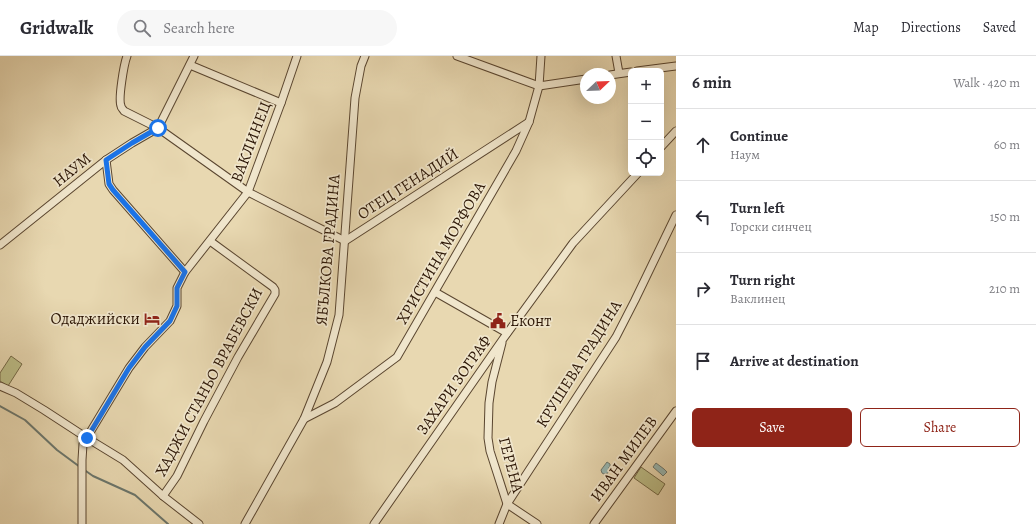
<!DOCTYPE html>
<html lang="en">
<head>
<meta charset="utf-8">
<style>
	:root { --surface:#fff; --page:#f7f7f7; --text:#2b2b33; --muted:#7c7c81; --line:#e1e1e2; --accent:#8f2418 }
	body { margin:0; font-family:Alegreya,serif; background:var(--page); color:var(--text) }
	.controls { position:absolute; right:12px; top:12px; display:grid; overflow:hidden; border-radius:6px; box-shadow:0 4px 16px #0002 }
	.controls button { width:36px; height:36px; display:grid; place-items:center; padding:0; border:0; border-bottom:1px solid var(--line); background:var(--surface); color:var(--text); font:20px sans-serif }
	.compass { position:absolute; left:580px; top:12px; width:36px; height:36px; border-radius:50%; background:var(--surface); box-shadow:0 4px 16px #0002; rotate:67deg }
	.stop { position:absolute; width:12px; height:12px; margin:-9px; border:3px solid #1a73e8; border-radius:50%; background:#fff }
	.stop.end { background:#1a73e8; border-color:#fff; box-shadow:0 1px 4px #0008 }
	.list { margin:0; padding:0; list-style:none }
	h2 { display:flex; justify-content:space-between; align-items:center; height:52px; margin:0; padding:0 16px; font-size:17px }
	h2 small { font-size:13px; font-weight:400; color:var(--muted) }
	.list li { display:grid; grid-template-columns:26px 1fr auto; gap:12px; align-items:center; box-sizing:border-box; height:72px; padding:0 16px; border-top:1px solid var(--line) }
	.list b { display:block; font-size:15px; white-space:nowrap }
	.list p { margin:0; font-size:13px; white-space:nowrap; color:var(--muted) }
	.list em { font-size:13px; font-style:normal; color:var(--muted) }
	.actions { display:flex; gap:8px; padding:12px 16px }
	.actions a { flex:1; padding:9px 0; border:1px solid var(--accent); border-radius:6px; text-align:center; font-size:14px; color:var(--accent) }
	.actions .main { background:var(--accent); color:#fff }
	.icon { flex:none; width:22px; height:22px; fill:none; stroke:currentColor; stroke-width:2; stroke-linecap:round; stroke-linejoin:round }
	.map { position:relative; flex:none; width:676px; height:468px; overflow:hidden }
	header { display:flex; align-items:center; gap:24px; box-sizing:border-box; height:56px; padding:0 20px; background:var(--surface); border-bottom:1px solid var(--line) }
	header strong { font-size:19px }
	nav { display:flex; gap:22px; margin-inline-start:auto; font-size:14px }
	.search { width:280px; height:36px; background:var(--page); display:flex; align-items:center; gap:10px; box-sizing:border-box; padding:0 14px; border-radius:22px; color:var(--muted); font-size:15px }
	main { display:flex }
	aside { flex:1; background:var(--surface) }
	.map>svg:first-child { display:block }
	.green { fill:#bcbd87; stroke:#746946 }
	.water { fill:#98b8b3; stroke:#6c776d }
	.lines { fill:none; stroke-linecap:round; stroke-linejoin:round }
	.stream { stroke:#6c776d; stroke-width:2 }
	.minor-casing { stroke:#5a4630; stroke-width:9 }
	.minor { stroke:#f0e6cc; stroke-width:7 }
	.route { stroke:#1a73e8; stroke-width:5 }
	.labels { text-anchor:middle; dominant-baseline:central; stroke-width:3.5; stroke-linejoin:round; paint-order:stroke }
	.street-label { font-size:16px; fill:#2b1505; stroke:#f0e6cc }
	.poi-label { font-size:16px; fill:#2b1505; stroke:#f0e6cc; text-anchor:end }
</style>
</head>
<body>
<header>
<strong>Gridwalk</strong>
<div class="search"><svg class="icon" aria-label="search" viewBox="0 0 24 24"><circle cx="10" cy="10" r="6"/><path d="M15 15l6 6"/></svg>Search here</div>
<nav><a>Map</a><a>Directions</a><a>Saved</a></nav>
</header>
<main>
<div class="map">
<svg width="676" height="468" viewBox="0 0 676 468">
	<rect width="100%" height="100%" fill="#e8d8b1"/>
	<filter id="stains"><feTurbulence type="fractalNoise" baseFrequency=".005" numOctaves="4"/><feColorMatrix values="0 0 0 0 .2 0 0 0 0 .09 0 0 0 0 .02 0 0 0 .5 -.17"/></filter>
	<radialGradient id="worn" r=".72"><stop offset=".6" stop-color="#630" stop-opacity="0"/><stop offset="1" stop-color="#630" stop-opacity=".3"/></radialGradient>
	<g class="green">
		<path d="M11 300 22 308 8 330 0 325V317Z"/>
		<path d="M641 411 665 428 658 439 634 422Z"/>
	</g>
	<g class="water">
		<path d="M607 406 610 408V411H609V415L608 417 604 418 602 417 601 414Z"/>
		<path d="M656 407 664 413 667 416 663 420 661 418 653 411Z"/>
	</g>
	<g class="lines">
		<g class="stream">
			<path d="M0 350 25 364 57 394 80 411"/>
			<path d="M83 413 93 420 135 439 168 468"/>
		</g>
		<defs>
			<g id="minor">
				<path d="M127 0C124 8 118 43 121 50 121 52 123 53 124 55L158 72 248 136 345 185 529 66"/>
				<path d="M457 0 539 30 586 23"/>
				<path d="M616 0 619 17"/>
				<path d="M190 9 281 47"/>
				<path d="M637 15 676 10"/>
				<path d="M610 19 631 16"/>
				<path d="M661 91 676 75"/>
				<path d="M106 104 109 128 113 134 185 216"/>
				<path d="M0 189 106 104 132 87 158 72 194 0"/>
				<path d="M435 236 507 277"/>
				<path d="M502 287 492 326 489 347 488 382 490 395 507 448 537 468"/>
				<path d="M0 330 16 337 44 354 87 382 123 404 163 440 199 468"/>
				<path d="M304 363 335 347 397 301 516 95 529 66 539 30 541 0"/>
				<path d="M163 440 177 420 204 365 238 301 275 238V234L273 231 210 185"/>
				<path d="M82 468V404L83 388 129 312 145 291 170 265 177 250V232L185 216 248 136 281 47 297 0"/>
				<path d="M245 468 304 363 327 306 339 259 355 42 361 10 365 0"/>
				<path d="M374 468 503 283 573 187 638 117"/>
				<path d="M499 468 507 448 616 281 635 244 676 159"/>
				<path d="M594 468 676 355"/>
			</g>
		</defs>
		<use href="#minor" class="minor-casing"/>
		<use href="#minor" class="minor"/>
	</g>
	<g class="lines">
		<path class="route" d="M87 382 129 312 145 291 170 265 177 250V232L185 216 113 134 109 128 106 104 132 87 158 72"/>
	</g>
	<defs>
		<symbol id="hotel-bare" viewBox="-9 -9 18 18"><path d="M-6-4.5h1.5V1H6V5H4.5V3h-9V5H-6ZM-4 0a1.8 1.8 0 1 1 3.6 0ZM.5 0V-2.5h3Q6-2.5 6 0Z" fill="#8f2418" stroke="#f0e6cc" stroke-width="2.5" paint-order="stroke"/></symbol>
		<symbol id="civic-bare" viewBox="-9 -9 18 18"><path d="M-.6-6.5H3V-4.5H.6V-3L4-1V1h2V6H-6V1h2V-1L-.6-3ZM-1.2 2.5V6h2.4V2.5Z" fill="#8f2418" stroke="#f0e6cc" stroke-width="2.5" paint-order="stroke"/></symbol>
	</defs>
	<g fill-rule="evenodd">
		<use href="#hotel-bare" x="141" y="252" width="22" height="22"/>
		<use href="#civic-bare" x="487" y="254" width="22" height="22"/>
	</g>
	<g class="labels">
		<g class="street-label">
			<text transform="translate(251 86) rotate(-69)">ВАКЛИНЕЦ</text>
			<text transform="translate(72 114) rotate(-39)">НАУМ</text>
			<text transform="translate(408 128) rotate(-33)">ОТЕЦ ГЕНАДИЙ</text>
			<text transform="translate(328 194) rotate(-85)">ЯБЪЛКОВА ГРАДИНА</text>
			<text transform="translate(441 197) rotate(-60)">ХРИСТИНА МОРФОВА</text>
			<text transform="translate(579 308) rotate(-58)">КРУШЕВА ГРАДИНА</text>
			<text transform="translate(209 326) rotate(-62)">ХАДЖИ СТАНЬО ВРАБЕВСКИ</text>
			<text transform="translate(454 329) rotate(-55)">ЗАХАРИ ЗОГРАФ</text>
			<text transform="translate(624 403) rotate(-54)">ИВАН МИЛЕВ</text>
			<text transform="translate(511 409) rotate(75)">ГЕРЕНА</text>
		</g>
		<g class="poi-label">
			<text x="140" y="263">Одаджийски</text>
			<text x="510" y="265" text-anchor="start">Еконт</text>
		</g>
	</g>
	<rect width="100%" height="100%" filter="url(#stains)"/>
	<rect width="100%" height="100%" fill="url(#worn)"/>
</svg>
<div class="controls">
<button>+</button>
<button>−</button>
<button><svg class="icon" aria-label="locate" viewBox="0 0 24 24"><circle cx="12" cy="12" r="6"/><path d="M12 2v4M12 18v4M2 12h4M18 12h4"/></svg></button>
</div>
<svg class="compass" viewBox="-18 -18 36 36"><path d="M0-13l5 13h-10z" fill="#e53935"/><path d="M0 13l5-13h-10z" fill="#7c7c81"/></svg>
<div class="stop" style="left:158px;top:72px"></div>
<div class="stop end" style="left:87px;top:382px"></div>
</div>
<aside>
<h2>6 min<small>Walk · 420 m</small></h2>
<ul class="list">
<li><svg class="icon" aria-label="ahead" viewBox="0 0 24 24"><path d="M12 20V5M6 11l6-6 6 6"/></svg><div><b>Continue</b><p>Наум</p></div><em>60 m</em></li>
<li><svg class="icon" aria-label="left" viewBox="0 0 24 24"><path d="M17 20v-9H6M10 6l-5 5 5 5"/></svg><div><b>Turn left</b><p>Горски синчец</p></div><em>150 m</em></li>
<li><svg class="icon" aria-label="right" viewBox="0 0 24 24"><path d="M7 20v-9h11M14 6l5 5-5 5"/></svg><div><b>Turn right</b><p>Ваклинец</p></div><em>210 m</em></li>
<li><svg class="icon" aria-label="arrive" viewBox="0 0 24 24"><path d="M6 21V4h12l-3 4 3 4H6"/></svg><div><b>Arrive at destination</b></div></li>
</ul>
<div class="actions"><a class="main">Save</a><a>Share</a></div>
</aside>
</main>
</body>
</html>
